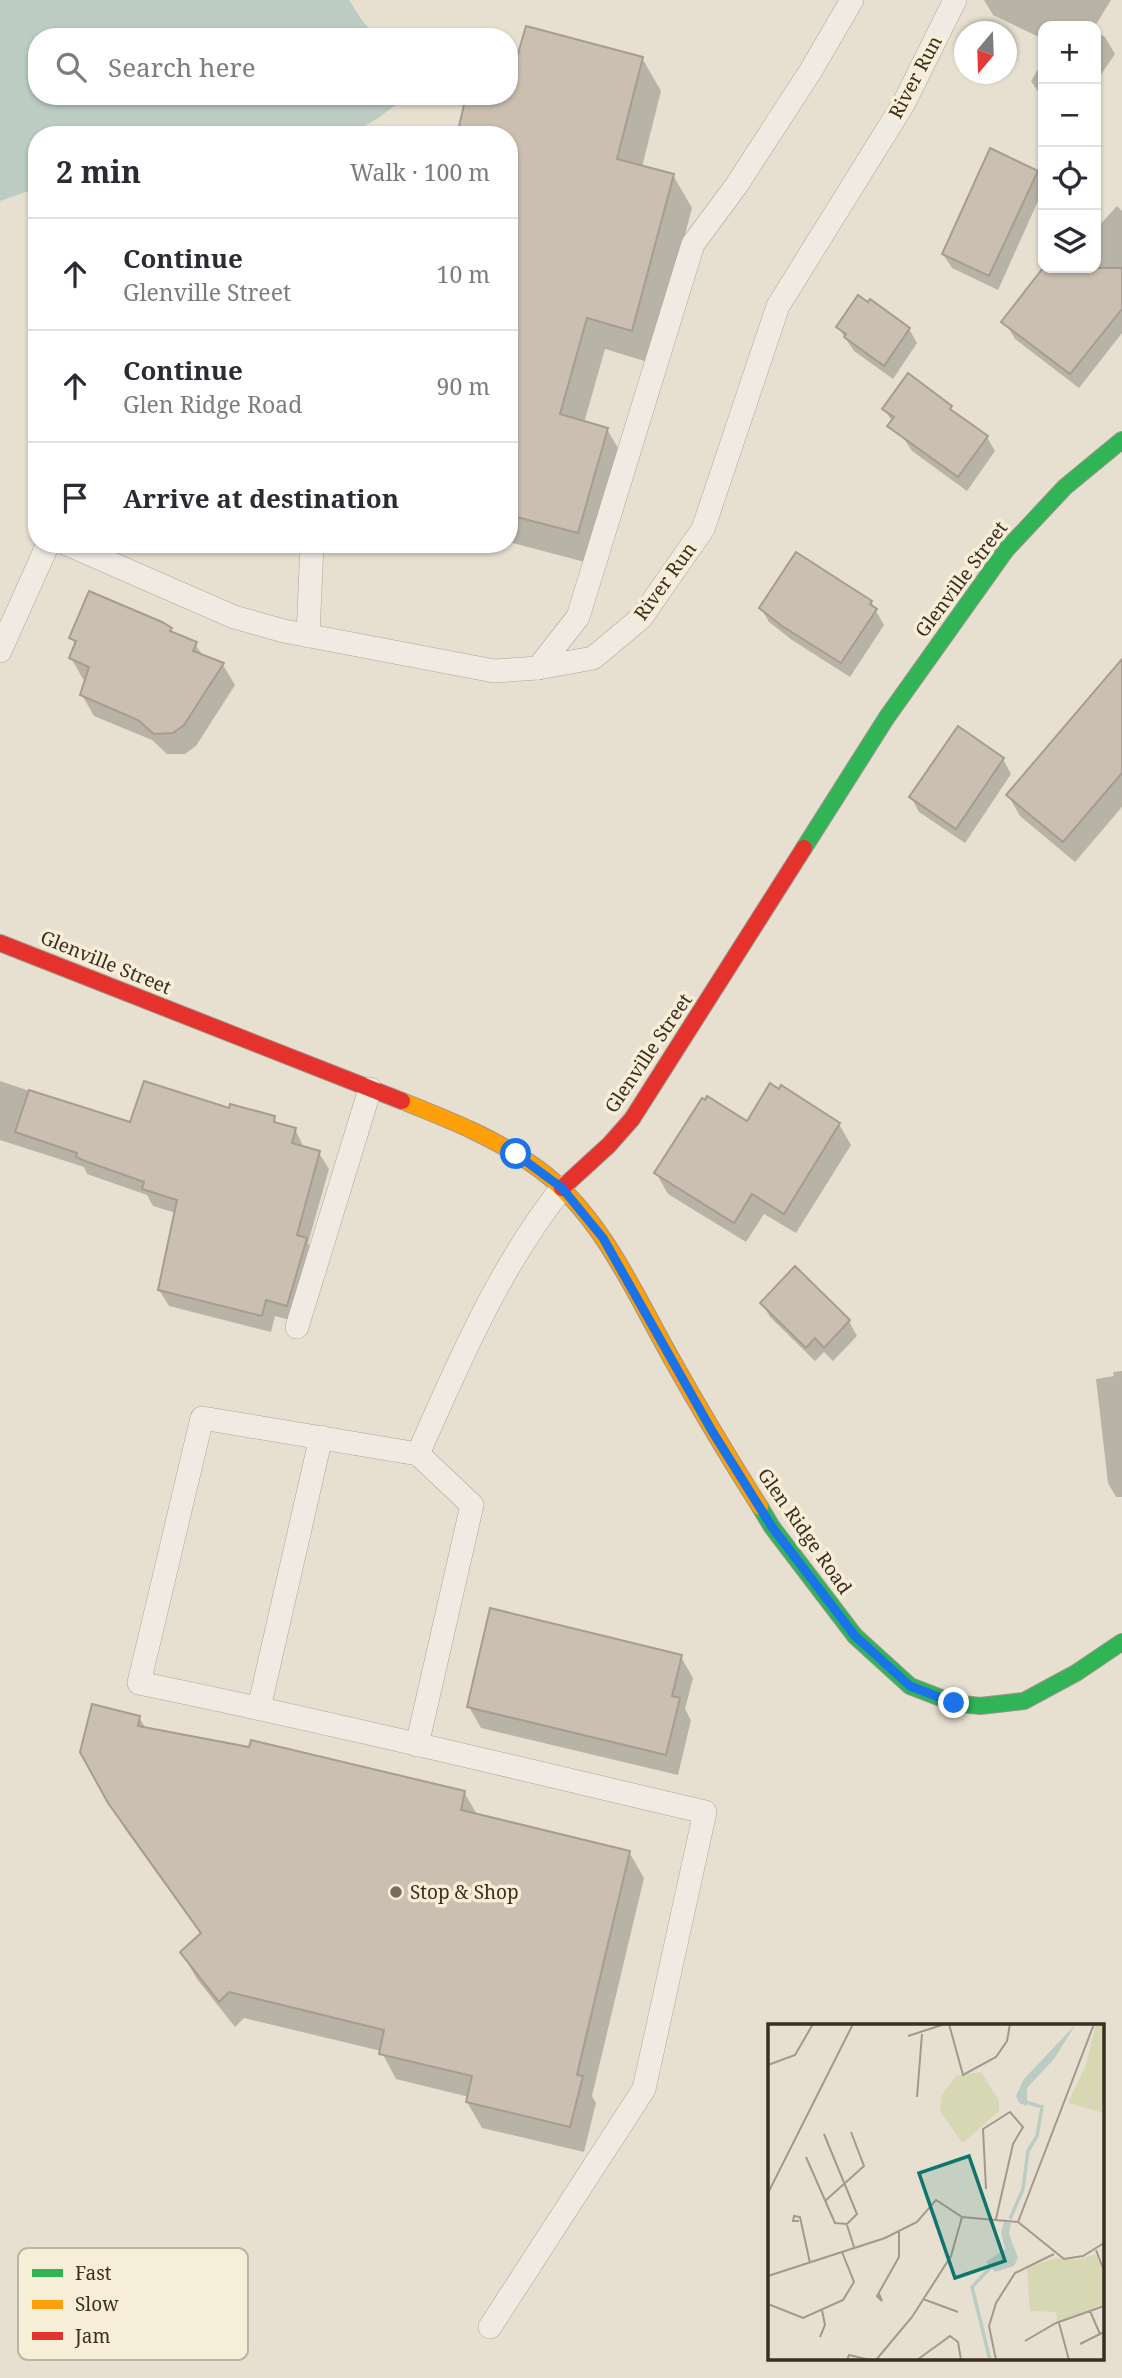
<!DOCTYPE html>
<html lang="en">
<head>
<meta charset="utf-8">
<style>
	:root { --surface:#fff; --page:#f7f7f7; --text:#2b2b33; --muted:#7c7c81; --line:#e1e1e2 }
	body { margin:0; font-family:"Noto Serif",serif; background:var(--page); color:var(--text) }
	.controls { position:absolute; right:21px; top:21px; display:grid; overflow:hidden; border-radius:14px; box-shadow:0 2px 5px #0004 }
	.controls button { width:63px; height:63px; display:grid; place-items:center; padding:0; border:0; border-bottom:2px solid var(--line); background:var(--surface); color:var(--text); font:35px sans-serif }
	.compass { position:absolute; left:954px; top:21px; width:63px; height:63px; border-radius:50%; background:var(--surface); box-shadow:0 2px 5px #0004; rotate:199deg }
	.stop { position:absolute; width:21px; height:21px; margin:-16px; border:5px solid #1a73e8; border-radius:50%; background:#fff }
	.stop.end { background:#1a73e8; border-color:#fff; box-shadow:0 2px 7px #0008 }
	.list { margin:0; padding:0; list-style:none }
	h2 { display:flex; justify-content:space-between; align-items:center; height:91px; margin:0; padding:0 28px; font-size:30px }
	h2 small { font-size:23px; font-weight:400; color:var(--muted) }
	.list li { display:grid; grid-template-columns:46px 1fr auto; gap:21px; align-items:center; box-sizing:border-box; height:112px; padding:0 28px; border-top:2px solid var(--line) }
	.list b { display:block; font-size:26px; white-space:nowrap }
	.list p { margin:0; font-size:23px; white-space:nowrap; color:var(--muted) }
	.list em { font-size:23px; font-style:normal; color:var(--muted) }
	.icon { flex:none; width:38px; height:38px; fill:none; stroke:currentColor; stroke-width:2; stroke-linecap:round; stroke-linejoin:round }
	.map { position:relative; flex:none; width:1122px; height:2378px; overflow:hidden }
	.search { position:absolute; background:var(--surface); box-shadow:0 2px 5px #0004; left:28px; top:28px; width:490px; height:77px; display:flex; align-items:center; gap:18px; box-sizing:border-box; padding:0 24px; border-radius:28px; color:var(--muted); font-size:26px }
	.panel { position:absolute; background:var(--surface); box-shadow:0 2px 5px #0004; left:28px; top:126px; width:490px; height:427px; border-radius:28px }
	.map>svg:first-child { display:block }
	.water { fill:#bcccc2 }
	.shadow { fill:#0003 }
	.building { fill:#cbbfb2; stroke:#a89c90; stroke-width:2 }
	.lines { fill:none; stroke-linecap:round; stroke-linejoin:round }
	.lane-casing { stroke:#ada599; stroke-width:24 }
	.fast-casing { stroke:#9c958a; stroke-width:18 }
	.slow-casing { stroke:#9c958a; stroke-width:18 }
	.jam-casing { stroke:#9c958a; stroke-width:18 }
	.lane { stroke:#efebe3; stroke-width:23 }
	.fast { stroke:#30b455; stroke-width:16 }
	.slow { stroke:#ff9f0a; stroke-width:16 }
	.jam { stroke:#e5322d; stroke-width:16 }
	.route { stroke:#1a73e8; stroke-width:9 }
	.poi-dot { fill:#786c5e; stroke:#f7eed8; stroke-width:2.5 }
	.labels { text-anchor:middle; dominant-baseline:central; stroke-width:7; stroke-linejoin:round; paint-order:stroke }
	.street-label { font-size:19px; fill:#3d2e20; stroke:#f7eed8 }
	.poi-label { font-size:19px; fill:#3d2e20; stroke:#f7eed8; text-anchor:start }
	.inset-river { fill:none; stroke:#bcccc2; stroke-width:3.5 }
	.inset-road { fill:none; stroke:#a3998a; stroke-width:2 }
	.view { fill:#0f766e; fill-opacity:0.15; stroke:#0f766e; stroke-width:3.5 }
	.inset-edge { fill:none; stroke:#3d2e20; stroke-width:3.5 }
	.key { fill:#f7eed8; stroke:#bfb4a1; stroke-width:2 }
	.key-label { font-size:19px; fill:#3d2e20 }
</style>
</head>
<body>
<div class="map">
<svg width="1122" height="2378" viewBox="0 0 1122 2378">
	<rect width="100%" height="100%" fill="#e7e0d1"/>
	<path class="water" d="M0 0H349L361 19 373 33 365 37H37V96H395L398 103 378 118 349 135H37V188L0 201Z"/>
	<g class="shadow">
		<path d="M984 0H1111L1095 26H1043V39L993 15Z"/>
		<path d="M1096 31 1105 37 1115 54 1096 82Z"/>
		<path d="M642 58 661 91 642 167 673 175 692 208 651 363 605 349 584 423 607 429 626 462 596 565 509 542V78Z"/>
		<path d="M1043 61V99L1031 81Z"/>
		<path d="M1037 172 1043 184V190L998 290 952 268 943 254Z"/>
		<path d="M1117 206 1122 211V333L1079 388 1015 339 1007 325 1060 268H1096V229Z"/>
		<path d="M838 327 909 329 917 343 893 379 854 351Z"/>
		<path d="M939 403 987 437 995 451 967 491 912 451 884 409Z"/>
		<path d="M871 602 884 625 850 677 792 640 769 622 761 608Z"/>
		<path d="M171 629 174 635 195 644 203 656 223 665 235 685 196 746 185 754H167L152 740 94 716 82 695 87 680 83 679 71 658 76 646 71 638Z"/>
		<path d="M1122 662V807L1075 862 1020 816 1008 795Z"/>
		<path d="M1003 759 1011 774 965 843 919 812 911 797Z"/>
		<path d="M0 1081 131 1125 230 1111 274 1118 278 1125 295 1129 304 1148 319 1153 329 1169 308 1243 315 1256 297 1322 275 1316 271 1332 169 1306 159 1290 176 1213 153 1206 147 1195 87 1174 84 1167 0 1140Z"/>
		<path d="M780 1091 839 1124 851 1145 796 1233 764 1214 746 1242 668 1194 656 1173 747 1123Z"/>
		<path d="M795 1269 849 1321 857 1336 833 1361 824 1352 815 1361 770 1317 762 1303Z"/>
		<path d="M1122 1371V1497H1116L1108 1483 1096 1379 1114 1376 1113 1372Z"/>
		<path d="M681 1657 693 1678 685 1709 691 1720 678 1775 481 1728 469 1707Z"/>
		<path d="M139 1717 146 1729 464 1792 478 1816 629 1852 644 1878 592 2096 596 2103 584 2152 482 2128 467 2102 469 2097 396 2079 381 2051 244 2018 235 2027 197 1979 182 1953 201 1935 125 1829 109 1802Z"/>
	</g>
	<g class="building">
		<path d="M526 26 643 57 617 159 674 174 632 331 587 318 560 414 608 428 578 533 509 515V135H457L466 96H509V85Z"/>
		<path d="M990 148 1038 171 989 276 942 254Z"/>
		<path d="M1043 268H1122V309L1070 374 1001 322Z"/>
		<path d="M858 295 868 302 870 299 910 328 884 366 844 337 846 334 836 327Z"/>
		<path d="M908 373 952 406 950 409 988 436 958 477 887 426 894 417 882 409Z"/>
		<path d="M796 552 872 601 870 604 877 609 841 663 782 626 759 608Z"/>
		<path d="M89 591 162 622 172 628 170 631 197 642 193 651 224 663 184 725 173 733 154 734 138 720 80 695 89 667 69 658 76 641 69 638Z"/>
		<path d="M1122 659V773L1063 842 1006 795Z"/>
		<path d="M958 726 1004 758 956 829 909 797Z"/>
		<path d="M144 1081 229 1108 230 1104 275 1116 274 1122 296 1128 292 1143 320 1151 297 1235 307 1238 287 1306 266 1300 262 1316 158 1290 177 1200 142 1189 144 1182 85 1161 76 1157 77 1153 15 1132 29 1090 130 1122Z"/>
		<path d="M770 1083 779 1089 781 1085 840 1123 784 1214 752 1194 734 1223 654 1173 702 1098 705 1100 707 1096 747 1121Z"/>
		<path d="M795 1266 850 1320 824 1348 815 1338 806 1348 760 1303Z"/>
		<path d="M490 1608 682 1655 672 1696 680 1698 666 1755 467 1707Z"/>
		<path d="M92 1704 140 1716 138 1726 249 1747 251 1740 465 1791 461 1810 630 1851 577 2075 583 2076 570 2127 466 2102 472 2076 379 2054 384 2030 229 1992 219 2002 180 1952 201 1933 108 1803 80 1752Z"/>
	</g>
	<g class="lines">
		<defs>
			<g id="lane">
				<path d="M67 544 234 617 284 631 494 671 538 668 593 658 641 618 703 529 778 306 904 103 955 0"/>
				<path d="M308 636 312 544"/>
				<path d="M0 651 48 544"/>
				<path d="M538 668 578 617 693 244 736 186 810 72 852 0"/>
				<path d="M297 1327 370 1089"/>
				<path d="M418 1454C459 1362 499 1267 562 1188"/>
				<path d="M259 1708 321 1437"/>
				<path d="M417 1745 472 1505 418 1454 202 1418 139 1683C329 1722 517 1768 705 1812L644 2089 490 2327"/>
			</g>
			<g id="fast">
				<path d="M804 848 887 717 1006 550 1065 487 1122 440"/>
				<path d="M760 1507 772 1527 855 1636 910 1686 954 1703 980 1706 1024 1701 1076 1673 1122 1642"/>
			</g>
			<path id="slow" d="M402 1101C450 1120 498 1139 540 1170 601 1215 634 1292 670 1356 699 1408 729 1458 760 1507"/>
			<g id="jam">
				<path d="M0 943 402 1101"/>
				<path d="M562 1188 609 1145 632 1119 804 848"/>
			</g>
		</defs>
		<use href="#lane" class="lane-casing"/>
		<use href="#fast" class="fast-casing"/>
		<use href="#slow" class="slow-casing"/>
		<use href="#jam" class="jam-casing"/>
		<use href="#lane" class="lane"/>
		<use href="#fast" class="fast"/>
		<use href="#slow" class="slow"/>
		<use href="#jam" class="jam"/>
	</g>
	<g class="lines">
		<path class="route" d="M516 1154 562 1188 603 1238 712 1431 772 1527 855 1636 910 1686 954 1703"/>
	</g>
	<circle class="poi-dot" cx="396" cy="1892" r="7"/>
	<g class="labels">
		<g class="street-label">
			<text transform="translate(915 77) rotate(-62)">River Run</text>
			<text transform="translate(961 579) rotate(-53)">Glenville Street</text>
			<text transform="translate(665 581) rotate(-54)">River Run</text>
			<text transform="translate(106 962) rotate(22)">Glenville Street</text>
			<text transform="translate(648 1053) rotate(-56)">Glenville Street</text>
			<text transform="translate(805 1531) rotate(55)">Glen Ridge Road</text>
		</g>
		<g class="poi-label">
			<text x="410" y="1892">Stop &amp; Shop</text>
		</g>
	</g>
	<g transform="translate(768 2024)">
		<rect width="336" height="336" fill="#e7e0d1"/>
		<path d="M328 0H336V89L300 79 318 41ZM213 48 231 77V87L196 118 192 116 172 87 174 71 188 52ZM328 230 336 251V280L289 298 288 288 262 287 259 244 287 234 309 236Z" fill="#d6d7b3"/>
		<path d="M308 0 286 35 259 64V82L251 79 248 72 256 55ZM236 198 243 199 241 210 250 234 246 242 227 248 218 238 237 225 233 209Z" fill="#bcccc2"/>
		<path class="inset-river" d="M242 195 255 165 260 127 269 112 274 83 258 78M222 336 204 263 224 242"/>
		<path class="inset-road" d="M181 0 195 51 228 33 239 17 242 0M140 12 177 0M0 41 27 31 45 0M149 73 154 10M56 110 89 190 79 200M38 133 67 199 79 200M218 165 215 105 242 88 255 103 245 120 228 195M0 169 85 0M57 177 96 142 83 108M31 197H25L26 192 32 193 42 239M250 198 326 0M79 201 86 223M328 226 336 247M0 252 117 214 149 198 168 176 194 193M111 270 114 277 109 272 131 233V207M155 275 190 288M0 280 35 294 75 276 86 258 74 228M322 287 332 310M291 299 301 336M52 313 57 301 54 286M257 317 288 299 336 282M312 320 336 308M79 336 81 331 102 336M108 336 144 293 183 232 194 193 250 198 296 235 315 232 336 219M149 336 182 312 190 318 193 336M228 336 221 302 228 279 247 249 286 230"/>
		<path class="view" d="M201 132 237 237 187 254 151 149Z"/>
		<rect width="336" height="336" class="inset-edge"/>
	</g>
	<rect x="18" y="2248" width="230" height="112" rx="10" class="key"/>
	<rect x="32" y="2269" width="31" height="8" fill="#30b455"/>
	<rect x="32" y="2300" width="31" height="9" fill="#ff9f0a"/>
	<rect x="32" y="2332" width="31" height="8" fill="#e5322d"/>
	<g class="key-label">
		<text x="75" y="2280">Fast</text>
		<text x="75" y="2311">Slow</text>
		<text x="75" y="2343">Jam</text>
	</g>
</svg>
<div class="controls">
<button>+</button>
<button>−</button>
<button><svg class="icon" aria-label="locate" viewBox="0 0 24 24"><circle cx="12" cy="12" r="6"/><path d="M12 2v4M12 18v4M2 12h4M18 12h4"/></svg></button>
<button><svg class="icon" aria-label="layers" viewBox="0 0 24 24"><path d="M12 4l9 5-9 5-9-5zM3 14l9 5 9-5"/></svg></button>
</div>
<svg class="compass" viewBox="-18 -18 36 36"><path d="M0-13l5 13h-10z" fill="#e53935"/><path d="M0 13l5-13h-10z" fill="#7c7c81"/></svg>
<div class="stop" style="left:516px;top:1154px"></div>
<div class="stop end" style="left:954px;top:1703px"></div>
<div class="search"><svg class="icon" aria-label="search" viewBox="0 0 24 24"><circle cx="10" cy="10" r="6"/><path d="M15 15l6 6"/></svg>Search here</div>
<section class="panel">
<h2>2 min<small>Walk · 100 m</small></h2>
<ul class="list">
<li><svg class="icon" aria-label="ahead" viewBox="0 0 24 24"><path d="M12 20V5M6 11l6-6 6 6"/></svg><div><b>Continue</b><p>Glenville Street</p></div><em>10 m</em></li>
<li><svg class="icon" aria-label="ahead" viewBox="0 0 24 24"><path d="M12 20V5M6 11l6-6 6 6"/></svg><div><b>Continue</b><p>Glen Ridge Road</p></div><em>90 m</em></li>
<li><svg class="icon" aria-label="arrive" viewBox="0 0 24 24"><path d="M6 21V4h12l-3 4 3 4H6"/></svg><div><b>Arrive at destination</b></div></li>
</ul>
</section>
</div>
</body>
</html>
